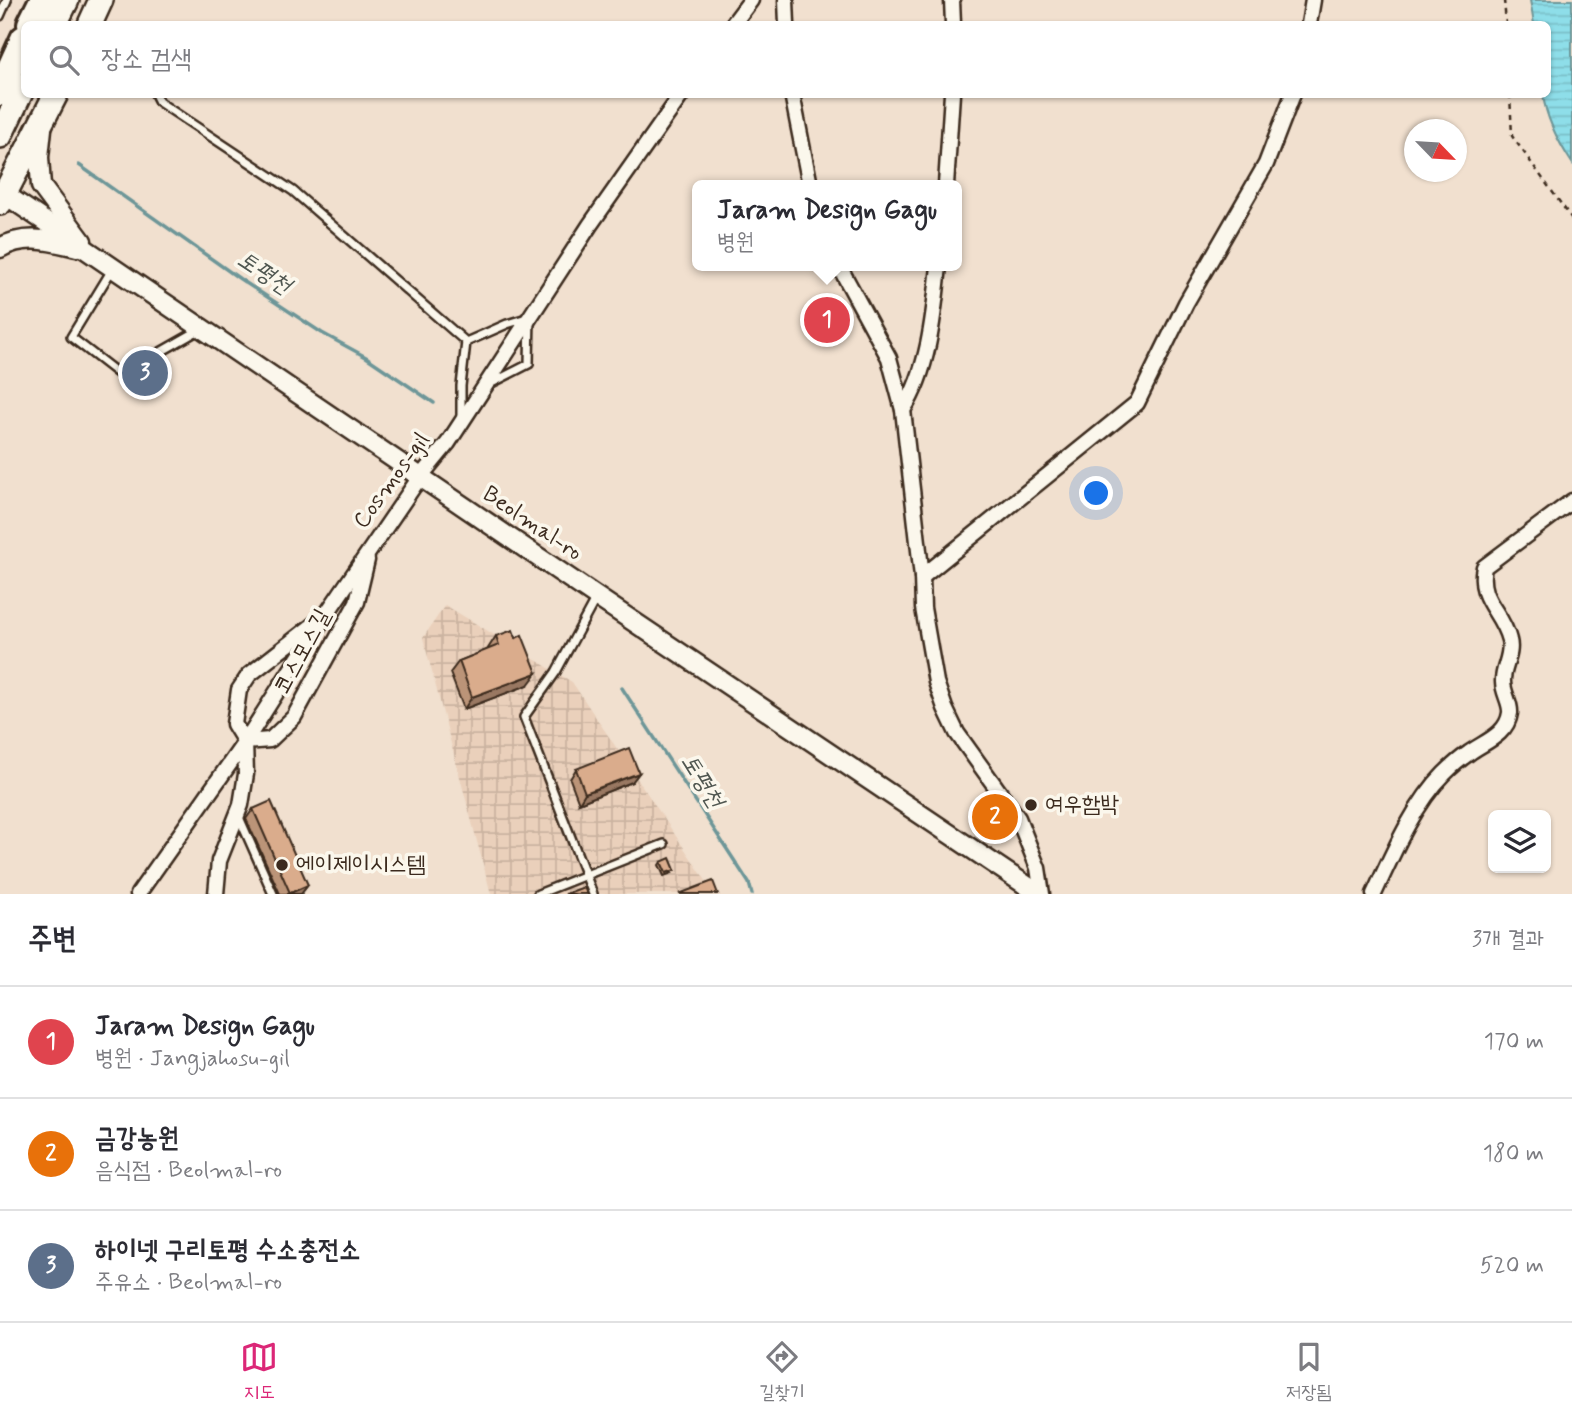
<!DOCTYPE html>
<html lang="ko">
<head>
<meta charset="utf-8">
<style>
	:root { --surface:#fff; --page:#f2f2f3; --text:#2b2b33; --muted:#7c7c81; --line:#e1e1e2; --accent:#db2777 }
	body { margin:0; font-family:Mynerve,"Poor Story",sans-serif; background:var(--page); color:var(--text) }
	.controls { position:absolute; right:21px; bottom:21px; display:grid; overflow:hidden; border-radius:10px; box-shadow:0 2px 5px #0004 }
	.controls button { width:63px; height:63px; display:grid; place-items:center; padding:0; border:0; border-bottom:2px solid var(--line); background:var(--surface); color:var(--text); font:35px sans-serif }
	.compass { position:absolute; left:1404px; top:119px; width:63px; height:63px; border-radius:50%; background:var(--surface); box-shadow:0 2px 5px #0004; rotate:115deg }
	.you { position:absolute; left:1097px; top:494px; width:24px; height:24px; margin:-18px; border:5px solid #fff; border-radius:50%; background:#1a73e8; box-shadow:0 0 0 10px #1a73e833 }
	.badge { display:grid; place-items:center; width:46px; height:46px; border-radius:50%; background:var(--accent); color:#fff; font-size:23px; font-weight:700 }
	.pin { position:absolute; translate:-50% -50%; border:4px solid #fff; box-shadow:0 2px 7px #0006 }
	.popup { position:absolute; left:692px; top:180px; width:270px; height:91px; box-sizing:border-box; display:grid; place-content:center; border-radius:10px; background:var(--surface); filter:drop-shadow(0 2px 5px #0005); font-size:23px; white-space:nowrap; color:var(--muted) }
	.popup b { font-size:26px; color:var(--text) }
	.popup::after { content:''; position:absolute; left:50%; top:100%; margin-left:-14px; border:14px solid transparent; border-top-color:var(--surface) }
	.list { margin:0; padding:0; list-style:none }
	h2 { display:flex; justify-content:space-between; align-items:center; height:91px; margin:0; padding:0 28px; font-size:30px }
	h2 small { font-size:23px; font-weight:400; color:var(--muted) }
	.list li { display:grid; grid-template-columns:46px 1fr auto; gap:21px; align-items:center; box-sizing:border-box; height:112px; padding:0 28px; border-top:2px solid var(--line) }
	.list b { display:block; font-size:26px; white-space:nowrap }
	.list p { margin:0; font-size:23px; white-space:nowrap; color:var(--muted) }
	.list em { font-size:23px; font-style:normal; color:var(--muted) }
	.icon { flex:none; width:38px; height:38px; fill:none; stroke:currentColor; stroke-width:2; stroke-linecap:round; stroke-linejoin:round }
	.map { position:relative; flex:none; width:1572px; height:894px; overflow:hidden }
	.search { position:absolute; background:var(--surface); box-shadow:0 2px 5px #0004; left:21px; right:21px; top:21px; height:77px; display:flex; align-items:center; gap:18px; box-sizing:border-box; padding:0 24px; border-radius:10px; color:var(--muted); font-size:26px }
	.sheet { height:427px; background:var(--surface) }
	nav { display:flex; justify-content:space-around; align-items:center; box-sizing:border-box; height:98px; border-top:2px solid var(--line); background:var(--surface); font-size:19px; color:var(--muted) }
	nav a { display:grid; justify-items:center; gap:4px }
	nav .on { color:var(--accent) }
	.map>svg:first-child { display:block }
	.industrial { fill:url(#industrial-grid) }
	.water { fill:url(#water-rules); stroke:#6d9698; stroke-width:2 }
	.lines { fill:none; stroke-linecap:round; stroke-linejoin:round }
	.stream { stroke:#6d9698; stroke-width:3.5 }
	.service-casing { stroke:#3b2a1e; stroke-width:12 }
	.minor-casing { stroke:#3b2a1e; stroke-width:19 }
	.tertiary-casing { stroke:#3b2a1e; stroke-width:23 }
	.trunk-casing { stroke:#3b2a1e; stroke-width:28 }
	.motorway-casing { stroke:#3b2a1e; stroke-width:32 }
	.path { stroke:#3b2a1e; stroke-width:2.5; stroke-dasharray:5 5; stroke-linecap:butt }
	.service { stroke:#fbf7ec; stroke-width:7 }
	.minor { stroke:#fbf7ec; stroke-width:14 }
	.tertiary { stroke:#fbf7ec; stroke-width:18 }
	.trunk { stroke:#fbf7ec; stroke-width:23 }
	.motorway { stroke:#fbf7ec; stroke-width:26 }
	.wall { fill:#bb9478; stroke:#3b2a1e; stroke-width:2 }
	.shaded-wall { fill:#997862; stroke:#3b2a1e; stroke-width:2 }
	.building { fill:#daac8c; stroke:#3b2a1e; stroke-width:2 }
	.poi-dot { fill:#3b2a1e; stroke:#fbf7ec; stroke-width:2.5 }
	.labels { text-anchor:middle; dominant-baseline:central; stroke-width:7; stroke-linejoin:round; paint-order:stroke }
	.street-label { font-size:23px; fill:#3b2a1e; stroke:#fbf7ec }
	.poi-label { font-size:23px; fill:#3b2a1e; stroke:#fbf7ec; text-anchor:start }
	.water-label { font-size:24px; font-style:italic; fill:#505751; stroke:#fbf7ec }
</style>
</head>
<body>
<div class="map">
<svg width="1572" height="894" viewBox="0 0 1572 894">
	<defs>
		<pattern id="industrial-grid" width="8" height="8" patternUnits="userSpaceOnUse" patternTransform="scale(1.75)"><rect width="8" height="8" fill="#ead0bb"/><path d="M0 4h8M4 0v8" fill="none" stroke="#cab3a0"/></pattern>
		<pattern id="water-rules" width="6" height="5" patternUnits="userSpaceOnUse" patternTransform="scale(1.75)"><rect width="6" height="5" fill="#8edee9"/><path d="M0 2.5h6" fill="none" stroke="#7bbfc7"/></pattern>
	</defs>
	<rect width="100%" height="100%" fill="#f1e0cf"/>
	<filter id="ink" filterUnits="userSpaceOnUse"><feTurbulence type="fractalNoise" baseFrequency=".0143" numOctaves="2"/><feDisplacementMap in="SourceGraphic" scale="14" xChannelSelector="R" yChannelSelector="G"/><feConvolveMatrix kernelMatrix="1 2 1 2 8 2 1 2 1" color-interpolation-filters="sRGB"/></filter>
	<g filter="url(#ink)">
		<path class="industrial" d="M445 605 572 682 715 894H491L423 638Z"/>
		<path class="water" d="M1530 0H1572V163C1559 143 1546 118 1543 95L1548 94V24H1534Z"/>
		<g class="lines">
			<g class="stream">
				<path d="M79 165 240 279 322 333 366 357 434 403"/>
				<path d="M622 688 749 883 752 894"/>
			</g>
			<defs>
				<g id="service">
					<path d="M0 16 7 0"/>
					<path d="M155 94 159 102 293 191 466 342"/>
					<path d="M113 268 71 337 120 375 201 329"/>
					<path d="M461 418V386L466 342 507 324 530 317 529 364 490 384"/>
					<path d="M238 815 273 894"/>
					<path d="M538 894 664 844"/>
					<path d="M593 894 524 717 556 672 596 598"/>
				</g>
				<g id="minor">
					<path d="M786 0 787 24"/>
					<path d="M952 0 953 24"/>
					<path d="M733 24 751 0"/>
					<path d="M1309 24 1313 0"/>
					<path d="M792 94 810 185"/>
					<path d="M946 185 952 94"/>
					<path d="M839 266 889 358 903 410 922 577 923 608 936 682 945 708 957 733 1018 818 1038 868 1042 894"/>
					<path d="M903 410C929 370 934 313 939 266"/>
					<path d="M922 577 1137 403 1186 303 1266 164 1293 94"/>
					<path d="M245 742 270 740 294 717 357 602 367 560"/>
					<path d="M138 894 245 742 325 616 420 477 448 443 590 225 682 94"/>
					<path d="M216 894 219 861 241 805 246 774 245 742 234 724 239 690 249 675 317 622"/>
					<path d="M1374 894C1392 855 1414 804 1444 774 1452 766 1460 759 1469 753 1484 742 1507 735 1510 713 1511 703 1503 693 1503 682 1502 668 1513 655 1509 640 1502 611 1477 600 1484 567L1572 501"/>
				</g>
				<g id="tertiary">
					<path d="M42 129 39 157 41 186 82 241"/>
					<path d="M0 191 597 597 1039 894"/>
					<path d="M0 248C25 233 51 241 77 247"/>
				</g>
				<g id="trunk">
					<path d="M55 24 67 0"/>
					<path d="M90 24 101 0"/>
					<path d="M0 136 24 86"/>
					<path d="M0 203 56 94"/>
				</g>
				<g id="motorway">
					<path d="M31 24 43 0"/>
					<path d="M0 92 24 39"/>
				</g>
			</defs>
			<use href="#service" class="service-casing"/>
			<use href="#minor" class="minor-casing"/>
			<use href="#tertiary" class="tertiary-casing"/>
			<use href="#trunk" class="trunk-casing"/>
			<use href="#motorway" class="motorway-casing"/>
			<g class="path">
				<path d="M1504 0 1506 24"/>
				<path d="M1510 94 1512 136 1572 219"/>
			</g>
			<use href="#service" class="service"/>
			<use href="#minor" class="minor"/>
			<use href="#tertiary" class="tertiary"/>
			<use href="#trunk" class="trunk"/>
			<use href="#motorway" class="motorway"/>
		</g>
		<g class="wall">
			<path d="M496 636 528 685 464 709 450 673 459 661 487 650Z"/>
			<path d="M576 769 639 773 632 782 579 803 570 779Z"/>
			<path d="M253 809 308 885 301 894H280L246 819Z"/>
			<path d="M661 862 672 873 664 876 659 865Z"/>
		</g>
		<g class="shaded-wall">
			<path d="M537 673 528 685 464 709 472 697Z"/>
			<path d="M639 773 632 782 579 803 585 793Z"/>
			<path d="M308 885 301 894H289L290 893Z"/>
		</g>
		<g class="building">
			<path d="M513 630 516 638 522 635 537 673 472 697 459 661 499 645 496 636Z"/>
			<path d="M629 748 639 773 585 793 576 769Z"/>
			<path d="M271 801 308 885 290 893 253 809Z"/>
			<path d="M670 858 675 870 666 873 661 862Z"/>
			<path d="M713 881 718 894H679Z"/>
			<path d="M584 887 587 894H565Z"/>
		</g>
	</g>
	<g class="poi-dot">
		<circle cx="1031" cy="805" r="7"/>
		<circle cx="282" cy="865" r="7"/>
	</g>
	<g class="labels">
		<g class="street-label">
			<text transform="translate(392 481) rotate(-54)">Cosmos-gil</text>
			<text transform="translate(532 524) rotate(34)">Beolmal-ro</text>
			<text transform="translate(303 652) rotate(-62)">코스모스길</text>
		</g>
		<g class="poi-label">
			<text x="1045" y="805">여우함박</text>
			<text x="296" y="865">에이제이시스템</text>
		</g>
		<g class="water-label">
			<text transform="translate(264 273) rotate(33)">토평천</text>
			<text transform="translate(702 781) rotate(58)">토평천</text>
		</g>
	</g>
</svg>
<div class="controls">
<button><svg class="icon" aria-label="layers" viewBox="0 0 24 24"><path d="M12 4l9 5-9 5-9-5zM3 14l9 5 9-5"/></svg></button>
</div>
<svg class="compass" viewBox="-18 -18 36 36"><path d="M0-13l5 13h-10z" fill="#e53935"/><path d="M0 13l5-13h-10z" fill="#7c7c81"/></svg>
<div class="you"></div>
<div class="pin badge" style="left:827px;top:320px;background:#e0444e">1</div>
<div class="popup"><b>Jaram Design Gagu</b>병원</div>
<div class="pin badge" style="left:995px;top:817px;background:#e8710a">2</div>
<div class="pin badge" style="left:145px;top:373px;background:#5c6f8a">3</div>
<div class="search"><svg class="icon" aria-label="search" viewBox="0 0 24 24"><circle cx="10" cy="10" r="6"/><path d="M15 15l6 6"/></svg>장소 검색</div>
</div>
<section class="sheet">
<h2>주변<small>3개 결과</small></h2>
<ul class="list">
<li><span class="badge" style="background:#e0444e">1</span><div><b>Jaram Design Gagu</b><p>병원 · Jangjahosu-gil</p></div><em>170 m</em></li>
<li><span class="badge" style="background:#e8710a">2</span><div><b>금강농원</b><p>음식점 · Beolmal-ro</p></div><em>180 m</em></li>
<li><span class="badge" style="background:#5c6f8a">3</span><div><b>하이넷 구리토평 수소충전소</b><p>주유소 · Beolmal-ro</p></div><em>520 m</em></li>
</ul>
</section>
<nav>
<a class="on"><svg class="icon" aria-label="map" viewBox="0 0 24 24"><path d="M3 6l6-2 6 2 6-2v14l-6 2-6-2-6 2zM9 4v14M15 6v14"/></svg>지도</a>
<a><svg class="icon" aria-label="directions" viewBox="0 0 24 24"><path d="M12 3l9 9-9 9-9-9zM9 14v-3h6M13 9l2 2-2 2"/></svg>길찾기</a>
<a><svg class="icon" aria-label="saved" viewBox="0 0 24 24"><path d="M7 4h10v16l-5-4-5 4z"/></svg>저장됨</a>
</nav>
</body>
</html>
